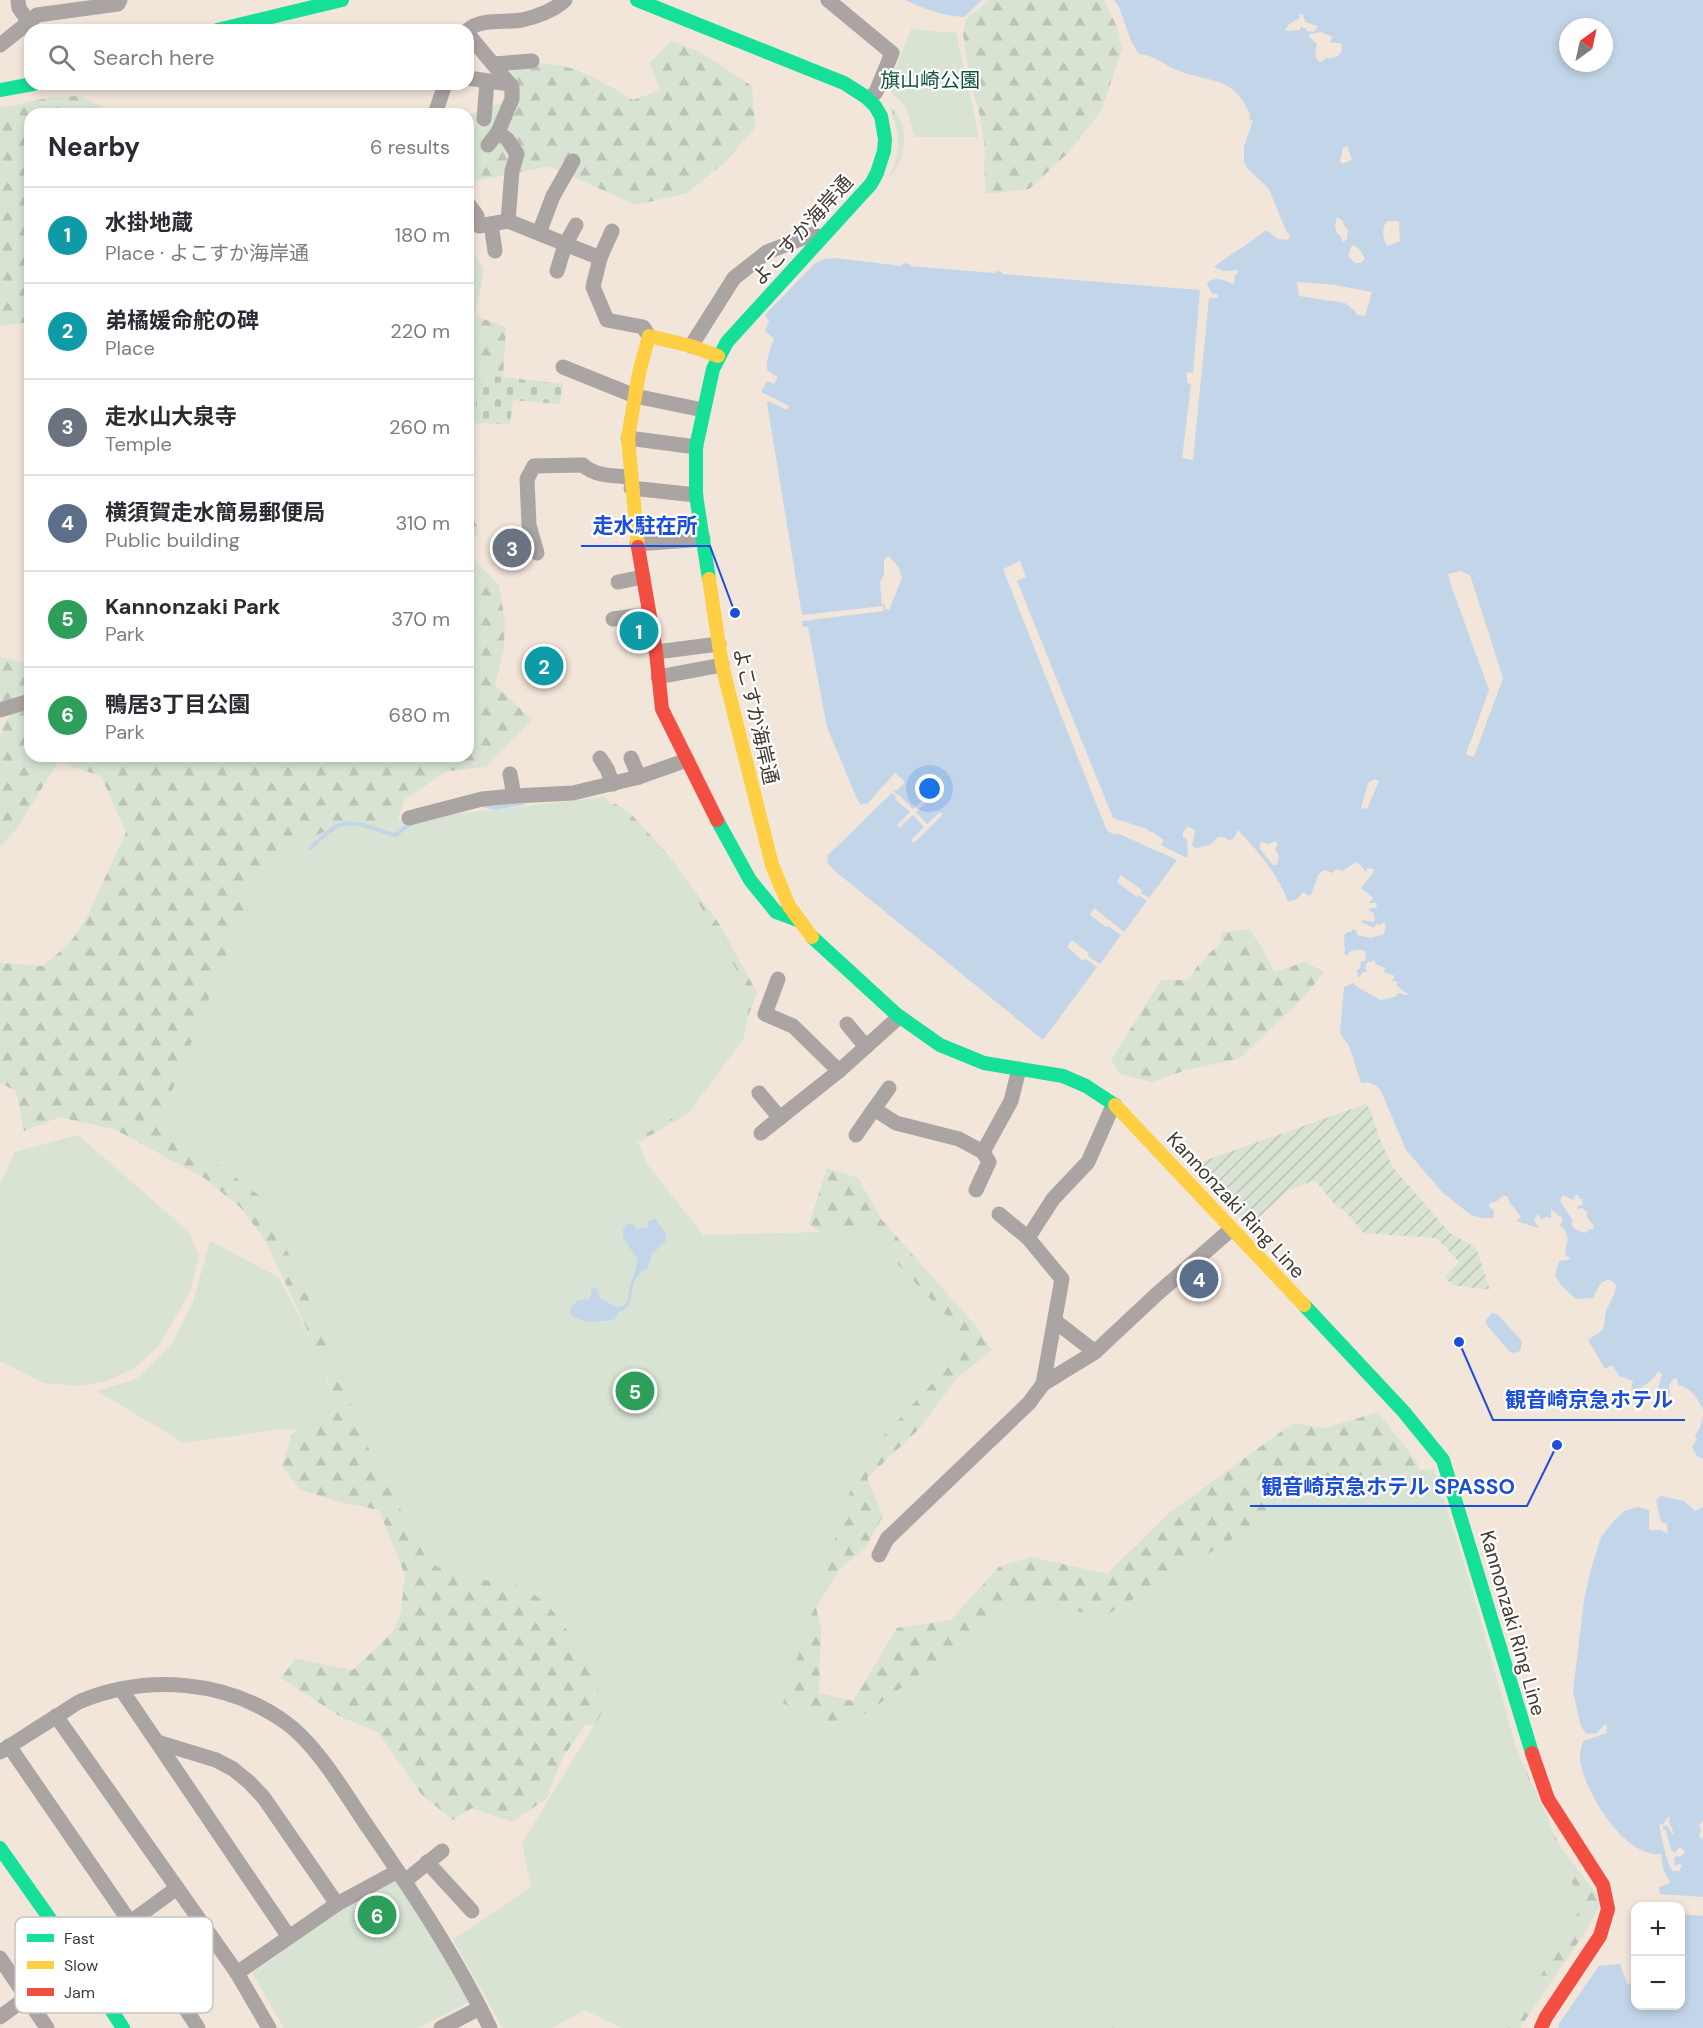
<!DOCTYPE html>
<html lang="en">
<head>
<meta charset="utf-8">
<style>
	:root { --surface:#fff; --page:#f2f2f3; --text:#2b2b33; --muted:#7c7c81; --line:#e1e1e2; --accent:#2563eb }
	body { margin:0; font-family:"DM Sans","Noto Sans JP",sans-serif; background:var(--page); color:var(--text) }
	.controls { position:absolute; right:18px; bottom:18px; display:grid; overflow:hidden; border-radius:12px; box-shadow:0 3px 9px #0003 }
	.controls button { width:54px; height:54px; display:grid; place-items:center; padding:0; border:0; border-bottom:2px solid var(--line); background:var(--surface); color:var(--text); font:30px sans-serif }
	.compass { position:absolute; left:1559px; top:18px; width:54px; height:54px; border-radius:50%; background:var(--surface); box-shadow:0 3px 9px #0003; rotate:33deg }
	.you { position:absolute; left:930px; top:789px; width:21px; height:21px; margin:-15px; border:4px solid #fff; border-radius:50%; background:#1a73e8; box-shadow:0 0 0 9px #1a73e833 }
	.badge { display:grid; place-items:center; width:39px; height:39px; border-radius:50%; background:var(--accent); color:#fff; font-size:20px; font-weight:700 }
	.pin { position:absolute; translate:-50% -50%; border:3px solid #fff; box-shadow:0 2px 6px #0006 }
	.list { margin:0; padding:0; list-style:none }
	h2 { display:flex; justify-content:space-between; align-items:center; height:78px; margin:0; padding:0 24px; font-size:26px }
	h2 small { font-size:20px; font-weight:400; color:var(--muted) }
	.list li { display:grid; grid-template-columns:39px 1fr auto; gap:18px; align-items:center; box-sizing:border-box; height:96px; padding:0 24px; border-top:2px solid var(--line) }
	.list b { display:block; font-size:22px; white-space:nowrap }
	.list p { margin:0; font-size:20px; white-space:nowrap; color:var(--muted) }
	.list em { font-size:20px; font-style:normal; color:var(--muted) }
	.icon { flex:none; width:33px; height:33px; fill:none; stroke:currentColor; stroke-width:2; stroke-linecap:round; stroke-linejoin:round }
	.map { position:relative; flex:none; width:1703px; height:2028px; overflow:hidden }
	.search { position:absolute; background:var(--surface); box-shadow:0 3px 9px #0003; left:24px; top:24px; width:450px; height:66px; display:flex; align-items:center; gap:15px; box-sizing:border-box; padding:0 21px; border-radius:18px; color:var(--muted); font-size:22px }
	.panel { position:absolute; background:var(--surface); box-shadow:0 3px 9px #0003; left:24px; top:108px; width:450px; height:654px; border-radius:18px }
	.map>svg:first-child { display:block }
	.grass { fill:url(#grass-tufts) }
	.forest { fill:url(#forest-firs) }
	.cemetery { fill:url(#cemetery-stones) }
	.park { fill:#d8e3d3 }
	.garden { fill:url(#garden-furrows) }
	.water { fill:#c3d6e9; fill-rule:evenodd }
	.pier { fill:#f2e5da }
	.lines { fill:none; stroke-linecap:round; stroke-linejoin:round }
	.stream { stroke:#c3d6e9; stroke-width:4 }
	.street { stroke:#aaa4a2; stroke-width:15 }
	.fast { stroke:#16e098; stroke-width:14 }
	.slow { stroke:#ffcf43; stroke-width:14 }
	.jam { stroke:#f24e42; stroke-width:14 }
	.labels { text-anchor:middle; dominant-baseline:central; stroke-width:4.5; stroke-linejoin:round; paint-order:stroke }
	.park-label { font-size:20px; fill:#125534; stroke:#fff }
	.street-label { font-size:20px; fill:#423931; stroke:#fff }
	.key { fill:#fff; stroke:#c6c4c1; stroke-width:1.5 }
	.key-label { font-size:16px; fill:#423931 }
	.leader { fill:none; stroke:#1d4ed8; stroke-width:2 }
	.callout-dot { fill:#1d4ed8; stroke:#fff; stroke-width:2 }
	.callout-label { font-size:21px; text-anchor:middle; font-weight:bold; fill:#1d4ed8; stroke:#fff; stroke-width:4.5; stroke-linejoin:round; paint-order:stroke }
</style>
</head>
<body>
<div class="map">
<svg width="1703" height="2028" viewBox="0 0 1703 2028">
	<defs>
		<pattern id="grass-tufts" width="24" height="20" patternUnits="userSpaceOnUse" patternTransform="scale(1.5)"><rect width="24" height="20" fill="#d8e3d3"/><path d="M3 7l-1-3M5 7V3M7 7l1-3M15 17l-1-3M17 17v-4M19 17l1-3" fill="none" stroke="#bbc4b6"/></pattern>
		<pattern id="forest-firs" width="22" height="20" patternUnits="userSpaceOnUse" patternTransform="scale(1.5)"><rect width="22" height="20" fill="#d8e3d3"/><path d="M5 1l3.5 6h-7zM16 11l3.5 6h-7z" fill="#bbc4b6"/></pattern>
		<pattern id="cemetery-stones" width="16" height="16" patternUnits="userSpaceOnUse" patternTransform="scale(1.5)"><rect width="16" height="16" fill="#d8e3d3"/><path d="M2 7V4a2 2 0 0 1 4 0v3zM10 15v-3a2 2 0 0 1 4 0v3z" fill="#bbc4b6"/></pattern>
		<pattern id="garden-furrows" width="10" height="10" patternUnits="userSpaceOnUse" patternTransform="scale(1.5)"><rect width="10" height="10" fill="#d8e3d3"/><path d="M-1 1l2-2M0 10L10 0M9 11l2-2" fill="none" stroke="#bbc4b6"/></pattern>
	</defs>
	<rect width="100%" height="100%" fill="#f2e5da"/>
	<path class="grass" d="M890 107C910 120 908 163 889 176 903 150 899 134 890 107Z"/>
	<g class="forest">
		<path d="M989 0H1104L1117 27 1122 50 1101 111 1067 154 1029 189 986 194 984 166 985 148 979 112 970 81 963 33 966 19Z"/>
		<path d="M671 41 700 52 752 86 755 128 725 162 687 193 636 205 549 166 476 181 468 193V115L507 101 509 73C551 48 596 78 633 100L660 90 650 63Z"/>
		<path d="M81 96 116 114H30V322L0 326V106L6 107 52 97Z"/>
		<path d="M468 247 484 269 475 316 506 327 503 377 485 376 472 426 476 452 468 462Z"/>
		<path d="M468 554 499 585 505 621 504 647 495 685 532 720 486 767 447 771 404 800 396 826 616 804 630 813 666 852 720 925 757 993 746 1022 712 1079 689 1113 625 1150 597 1241 867 1263 809 1224 827 1168 858 1178 881 1219 975 1325 992 1350 957 1378 918 1430 867 1478 883 1516 865 1548 839 1570 816 1608 821 1627 819 1693 853 1701 897 1628 951 1620 999 1567 1032 1557 1107 1574 1168 1514 1293 1423 1325 1428 1378 1412 1417 1462 1511 1736 1559 1845 1602 1901 1587 1929 1520 2028H943L611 1728 586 1724 563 1757 546 1799 512 1822 472 1808 453 1820 421 1794 378 1732 341 1717 281 1678 295 1659 353 1670 393 1632 401 1611 405 1575 379 1510 340 1502 301 1490 282 1466 291 1436 321 1406 328 1382 315 1346 265 1240 240 1207 204 1178 116 1130 60 1117 24 1131 16 1091 0 1083V963L43 966 70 943 87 917 126 832 101 776 58 762 17 828 0 847V740L3 726 13 711 0 703V657L30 664V756H468Z"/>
		<path d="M1249 929 1264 951 1274 972 1305 962 1324 972 1305 996 1240 1058 1183 1071 1152 1082 1120 1074 1111 1060 1161 980H1187L1200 963 1220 943 1222 933Z"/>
	</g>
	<g class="cemetery">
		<path d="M485 375 563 384 560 404 513 400 510 424 470 423Z"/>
		<path d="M468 507 479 531 471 545 468 546Z"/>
	</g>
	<g class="park">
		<path d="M911 29 956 33 979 137H915L906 107 888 89Z"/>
		<path d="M604 797 685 879 751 995 744 1038 694 1106 636 1139 648 1165 703 1235 867 1231 971 1342 860 1461 783 1703 839 1733 1020 1601 1105 1616 1333 1478 1434 1469 1471 1586 1518 1755 1568 1868 1580 1909 1526 2001 1498 2028H1115L1105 2023 1100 2028H622L584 2010 552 2028H503L453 1940 531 1887 522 1843 606 1706 571 1635 545 1601 512 1583 461 1578 428 1562 365 1441 302 1282 261 1197 160 1121 263 863 331 828Z"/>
		<path d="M78 1135 189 1232 199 1256 190 1292 158 1347 133 1369 107 1381 79 1386 44 1383 0 1361V1184L15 1152Z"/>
		<path d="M210 1241 278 1277 324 1362 328 1395 324 1412 312 1431 282 1429 184 1443 97 1391 137 1379 172 1344 193 1302Z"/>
		<path d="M390 1875H395L469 1998 467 2003 418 2028H284L252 1973Z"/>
	</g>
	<path class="garden" d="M1366 1104 1370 1110 1382 1145 1394 1169 1450 1233 1476 1248 1490 1290 1452 1285 1445 1277 1459 1262 1443 1244 1435 1238 1364 1233 1343 1209 1337 1207 1315 1180 1288 1190 1249 1227 1197 1172 1201 1162Z"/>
	<g class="water">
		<path d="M905 0H982L964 17C943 16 924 9 905 0Z"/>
		<path d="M1114 0H1703V1410C1698 1399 1692 1388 1678 1385L1677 1378 1673 1379 1669 1386 1670 1394 1668 1396 1657 1392 1662 1374 1659 1371 1651 1381 1637 1390 1631 1389 1633 1381 1619 1376 1612 1365 1605 1369 1588 1340 1603 1330 1606 1311 1615 1292 1616 1285 1611 1280C1599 1280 1598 1288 1593 1298L1576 1299 1562 1286 1555 1275 1559 1261 1568 1260 1570 1258 1565 1255 1566 1245 1568 1240 1565 1230 1560 1225 1563 1219 1551 1209V1218L1546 1217 1541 1220 1538 1213 1534 1220 1539 1228 1516 1221 1521 1217 1509 1201 1508 1197 1503 1195 1497 1201 1490 1203 1489 1207 1494 1210 1493 1218H1482L1471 1215 1443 1193 1406 1150 1381 1091C1374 1083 1371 1082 1361 1083L1349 1046 1340 1033 1344 987 1353 983C1361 991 1370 993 1380 1000L1395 997 1398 993 1407 995 1408 994 1397 986V981H1392L1395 976 1384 972 1385 968 1376 964 1374 959 1371 962 1368 961 1365 969 1368 972H1363L1358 978 1357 969H1360L1361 961H1365L1366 952C1362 949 1354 950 1349 952L1348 955H1345L1344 935 1347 932H1351L1353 929 1357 931V935L1371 938 1384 934 1386 925 1384 922 1380 925 1377 923 1374 928 1361 922 1363 920 1373 922 1375 918 1373 912 1369 911 1371 908H1376L1377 903H1369L1373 898 1361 888 1373 873 1374 869 1367 868V872L1357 862 1342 871 1340 869 1335 870 1333 873 1324 870 1318 875C1317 882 1313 886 1312 893L1309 896 1303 892 1297 899 1288 902C1278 874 1258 851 1238 830L1234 838 1229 841 1224 837H1218L1210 845 1195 848 1192 845 1195 832 1192 828 1187 827 1183 833V837L1187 839 1188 851 1187 858 1161 845 1164 840 1152 832 1148 831 1147 829 1113 818 1017 581 1026 577 1020 561 1003 569 1107 831 1116 835 1117 833 1177 860 1149 898 1141 893 1142 890 1121 875 1117 882 1137 897 1139 895 1147 901 1124 932 1094 908 1090 915 1106 927 1108 926 1121 935 1100 964 1088 956 1089 953 1072 940 1067 947 1083 961 1086 959 1097 967 1043 1040 835 871 827 863 828 855 892 793 896 797 895 799 910 812 897 825 899 828 913 815 924 827 911 840 914 843 943 814 940 812 927 824 916 812 928 800 926 797 913 809 899 795 900 794 898 795 893 791 898 790 905 782 895 773 866 805 864 803 861 805 857 799 827 727 808 627 802 626V621L884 611 883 606 802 615 767 404 768 401 787 410 789 406 761 392 767 381 774 384 778 377C776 376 769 372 768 371 764 365 771 346 774 339L765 331 769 321 765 315 814 264 824 259 835 258 902 266 903 263 909 264 910 266 995 273 996 271 1002 272V274L1200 290 1193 373 1187 372V383L1191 384 1182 458 1193 460 1209 298H1218V295L1211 293 1207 283C1214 276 1225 279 1232 284L1234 283 1235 275 1238 273 1237 270 1223 271 1214 267C1231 253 1250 244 1266 230L1278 239 1288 240 1290 235 1286 231 1269 189 1247 168 1244 161V146L1253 121 1252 120 1250 121 1249 118 1250 114C1232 74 1210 84 1177 70 1164 65 1154 55 1139 54L1132 43 1118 5ZM1303 14 1305 22 1318 26 1314 32 1306 31V28L1300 27V30L1285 31 1289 24 1300 18 1299 15ZM1568 27H1604V63H1568ZM1321 32 1333 37 1330 41 1333 43H1340L1342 46C1342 57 1335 58 1326 58L1321 62 1318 61C1313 54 1316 51 1317 44L1309 37 1310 34ZM1347 146 1352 160 1342 164 1340 161 1343 148ZM1337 217 1343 221 1344 226 1348 229 1347 239 1343 242 1339 234H1337L1335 225ZM1390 221H1397L1399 223 1400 241 1387 246C1382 238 1382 230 1386 222ZM1352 245C1359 247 1362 252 1365 259L1361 263H1355L1348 256ZM889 556 899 568 902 578 889 610 885 609V604L882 605 880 583 884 574V560ZM1275 841 1278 844 1275 849 1279 856 1277 865H1273L1260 849V842L1269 844ZM1563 1195 1573 1200 1575 1195H1578L1579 1198 1582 1199 1583 1205 1578 1206V1209L1582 1208 1588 1213 1586 1216 1594 1226 1593 1229H1589L1585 1233 1575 1229 1571 1224 1573 1221 1560 1201Z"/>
		<path d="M655 1219 666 1234V1241L652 1254 648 1268C622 1279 641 1305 619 1312L614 1320C598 1321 584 1325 570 1314L572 1305 579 1300H588L592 1294 590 1286 598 1290 599 1297C602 1301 611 1303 616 1307L623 1306 628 1300C628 1284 637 1274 637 1258L623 1238V1228L628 1223 634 1225 637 1229 648 1227V1221Z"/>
		<path d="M1492 1313 1497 1314 1522 1341 1520 1351 1514 1353 1509 1351 1486 1324V1320Z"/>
		<path d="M1703 1416V1459L1697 1456 1692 1447 1697 1440 1695 1435 1700 1428Z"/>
		<path d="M1661 1496 1684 1501 1695 1511 1703 1507V1821L1699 1825 1701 1829 1699 1836 1701 1839 1703 1837V1897L1660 1894 1659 1887 1670 1883 1663 1869 1661 1854C1625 1859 1583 1790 1580 1759 1580 1752 1581 1747 1583 1741L1607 1733 1606 1723 1597 1733 1586 1734 1580 1724 1573 1691 1584 1600 1591 1569 1601 1537 1612 1523 1624 1511 1638 1507 1649 1510V1530H1661L1668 1534 1667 1524 1661 1522 1656 1500ZM1668 1817H1670L1669 1822 1674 1834 1673 1835 1668 1827 1664 1825 1663 1829 1666 1830 1671 1850 1675 1853 1679 1847 1685 1851 1681 1857 1676 1856 1674 1858 1675 1866 1680 1864 1682 1866 1679 1871H1673C1666 1863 1661 1834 1659 1823L1662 1825Z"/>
		<path d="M1681 1914 1703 1916V2028H1559L1558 2025 1599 1966 1620 1964 1627 1984 1635 1983 1636 2006H1680Z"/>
	</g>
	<g class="pier">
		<path d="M1297 282 1335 285 1372 292 1365 316 1357 315 1355 311 1345 303 1299 296Z"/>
		<path d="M1460 571 1470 575 1503 678 1474 757 1466 754 1489 690 1452 588 1448 574Z"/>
		<path d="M1374 779 1379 781 1367 809 1361 808 1368 783Z"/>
	</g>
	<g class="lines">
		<g class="stream">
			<path d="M483 805 494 808 523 803"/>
			<path d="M311 848C334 826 340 817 373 828 382 831 387 834 396 835L407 826 412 824"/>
		</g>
		<g class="street">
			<path d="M828 0 892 53 876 92 869 99"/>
			<path d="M29 22 37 15 118 4 120 0"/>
			<path d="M468 30C481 18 505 23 522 20 536 17 555 10 565 0"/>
			<path d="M468 34 512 87V99L498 132 508 140 517 154 512 171 508 221 600 258 593 287 607 320 643 327 649 336"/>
			<path d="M0 45 29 22 19 8 18 0"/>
			<path d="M494 64 532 61"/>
			<path d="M468 78 510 84"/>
			<path d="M435 114 445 84"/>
			<path d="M484 119 487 81"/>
			<path d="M488 145 498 132"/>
			<path d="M469 205 477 216 479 226 508 221"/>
			<path d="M491 224 495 251"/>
			<path d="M539 233 553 196 573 161"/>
			<path d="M600 258 612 231"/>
			<path d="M557 271 565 245 576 225"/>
			<path d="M691 346 734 278 767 252 813 234 821 238"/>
			<path d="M563 367 635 396 703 410"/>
			<path d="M628 438 696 447"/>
			<path d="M631 488 696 495"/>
			<path d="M637 544 703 539"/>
			<path d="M537 553 529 525 527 479 534 466 583 465C594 476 614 476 630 477"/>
			<path d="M618 582 643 577"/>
			<path d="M613 619 649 614"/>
			<path d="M656 652 719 644"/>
			<path d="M658 677 722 665"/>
			<path d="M0 710 30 701"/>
			<path d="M600 758 607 769 613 784"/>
			<path d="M631 758 639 777"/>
			<path d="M510 774 514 796"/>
			<path d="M409 818 482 799 514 796 573 793 639 777 687 760"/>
			<path d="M778 979 765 1014 793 1026 839 1071"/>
			<path d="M847 1024 866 1047"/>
			<path d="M889 1088 874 1109 896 1123 959 1139 983 1152 1011 1101 1019 1069"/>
			<path d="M759 1093 780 1118"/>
			<path d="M761 1133 839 1071 899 1017"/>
			<path d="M856 1135 874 1109"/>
			<path d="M976 1190 989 1162 983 1152"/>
			<path d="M999 1214 1028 1238"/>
			<path d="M1055 1321 1095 1352"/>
			<path d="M1043 1384 1062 1279 1028 1238 1053 1199 1088 1162 1111 1110 1115 1105"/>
			<path d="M879 1555 887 1539 1029 1403 1043 1384 1095 1352 1157 1294 1227 1233"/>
			<path d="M121 1689 289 1937"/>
			<path d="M56 1716 237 1973 269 2028"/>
			<path d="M157 1742 216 1760 233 1769 249 1782 264 1798 337 1904"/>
			<path d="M9 1746 130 1922 198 2028"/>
			<path d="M0 1752C18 1741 36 1729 54 1718 63 1713 72 1705 81 1701 148 1674 226 1680 285 1722 319 1746 348 1799 372 1833 415 1896 457 1959 490 2028"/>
			<path d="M427 1862 472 1911"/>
			<path d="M405 1881 442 1851"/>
			<path d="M0 1958 47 2028"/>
			<path d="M237 1973 337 1904 398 1871"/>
			<path d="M0 2017 177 1888"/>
			<path d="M441 2028 480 2008"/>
		</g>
		<g class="fast">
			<path d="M637 0 844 83 866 97 875 106 881 116 885 139 884 151 877 173 871 184 727 342 713 369 696 447V495L709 579"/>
			<path d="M217 30 342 0"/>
			<path d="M0 90 33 84"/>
			<path d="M717 820 750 880 776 912 800 921"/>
			<path d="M812 937 896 1014 940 1045 984 1063 1063 1076 1086 1086 1115 1105"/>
			<path d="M1304 1305 1404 1412 1443 1460 1532 1753"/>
			<path d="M0 1848 79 1960 123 2028"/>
		</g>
		<g class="slow">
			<path d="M638 547 628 438 639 373 649 336 691 346 718 356"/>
			<path d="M709 579 722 665 772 865 789 906 812 937"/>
			<path d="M1115 1105 1304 1305"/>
		</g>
		<g class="jam">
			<path d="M638 547 656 652 662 709 717 820"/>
			<path d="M1532 1753 1548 1799 1603 1885 1608 1909 1600 1936 1546 2017 1541 2028"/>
		</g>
	</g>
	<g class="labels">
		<g class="park-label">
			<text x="930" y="80">旗山崎公園</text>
		</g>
		<g class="street-label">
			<text transform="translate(802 230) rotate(-48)">よこすか海岸通</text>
			<text transform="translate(756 716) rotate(77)">よこすか海岸通</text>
			<text transform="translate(1236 1205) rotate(47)">Kannonzaki Ring Line</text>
			<text transform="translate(1513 1623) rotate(74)">Kannonzaki Ring Line</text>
		</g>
	</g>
	<rect x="15" y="1917" width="198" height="96" rx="9" class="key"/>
	<rect x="27" y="1934" width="27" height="8" fill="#16e098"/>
	<rect x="27" y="1961" width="27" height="8" fill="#ffcf43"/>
	<rect x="27" y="1988" width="27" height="8" fill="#f24e42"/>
	<g class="key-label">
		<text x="64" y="1944">Fast</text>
		<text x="64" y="1971">Slow</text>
		<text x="64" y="1998">Jam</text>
	</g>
	<path class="leader" d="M735 613L710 546H581M1459 1342L1493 1420H1685M1557 1445L1527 1506H1250"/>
	<g class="callout-dot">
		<circle cx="735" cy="613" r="6"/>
		<circle cx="1459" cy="1342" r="6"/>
		<circle cx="1557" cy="1445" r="6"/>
	</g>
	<g class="callout-label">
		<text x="645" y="533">走水駐在所</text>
		<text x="1589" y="1407">観音崎京急ホテル</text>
		<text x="1388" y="1494">観音崎京急ホテル SPASSO</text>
	</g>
</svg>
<div class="controls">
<button>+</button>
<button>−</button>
</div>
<svg class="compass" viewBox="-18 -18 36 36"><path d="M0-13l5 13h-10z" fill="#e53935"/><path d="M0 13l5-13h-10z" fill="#7c7c81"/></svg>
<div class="you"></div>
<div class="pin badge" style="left:639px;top:631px;background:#0f9aa8">1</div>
<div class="pin badge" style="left:544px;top:666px;background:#0f9aa8">2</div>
<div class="pin badge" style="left:512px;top:548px;background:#6b7280">3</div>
<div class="pin badge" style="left:1199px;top:1279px;background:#5c6f8a">4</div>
<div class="pin badge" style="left:635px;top:1391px;background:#2e9e5b">5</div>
<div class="pin badge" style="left:377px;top:1915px;background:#2e9e5b">6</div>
<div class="search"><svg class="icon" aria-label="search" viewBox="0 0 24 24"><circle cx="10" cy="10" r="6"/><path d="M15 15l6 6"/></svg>Search here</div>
<section class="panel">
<h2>Nearby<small>6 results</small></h2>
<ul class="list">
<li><span class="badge" style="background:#0f9aa8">1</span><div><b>水掛地蔵</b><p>Place · よこすか海岸通</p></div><em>180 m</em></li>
<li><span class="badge" style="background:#0f9aa8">2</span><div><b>弟橘媛命舵の碑</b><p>Place</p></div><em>220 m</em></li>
<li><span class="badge" style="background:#6b7280">3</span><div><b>走水山大泉寺</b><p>Temple</p></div><em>260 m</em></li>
<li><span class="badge" style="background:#5c6f8a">4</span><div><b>横須賀走水簡易郵便局</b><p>Public building</p></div><em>310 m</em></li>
<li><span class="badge" style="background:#2e9e5b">5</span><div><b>Kannonzaki Park</b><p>Park</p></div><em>370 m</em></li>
<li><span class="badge" style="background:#2e9e5b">6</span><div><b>鴨居3丁目公園</b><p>Park</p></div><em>680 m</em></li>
</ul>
</section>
</div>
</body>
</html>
